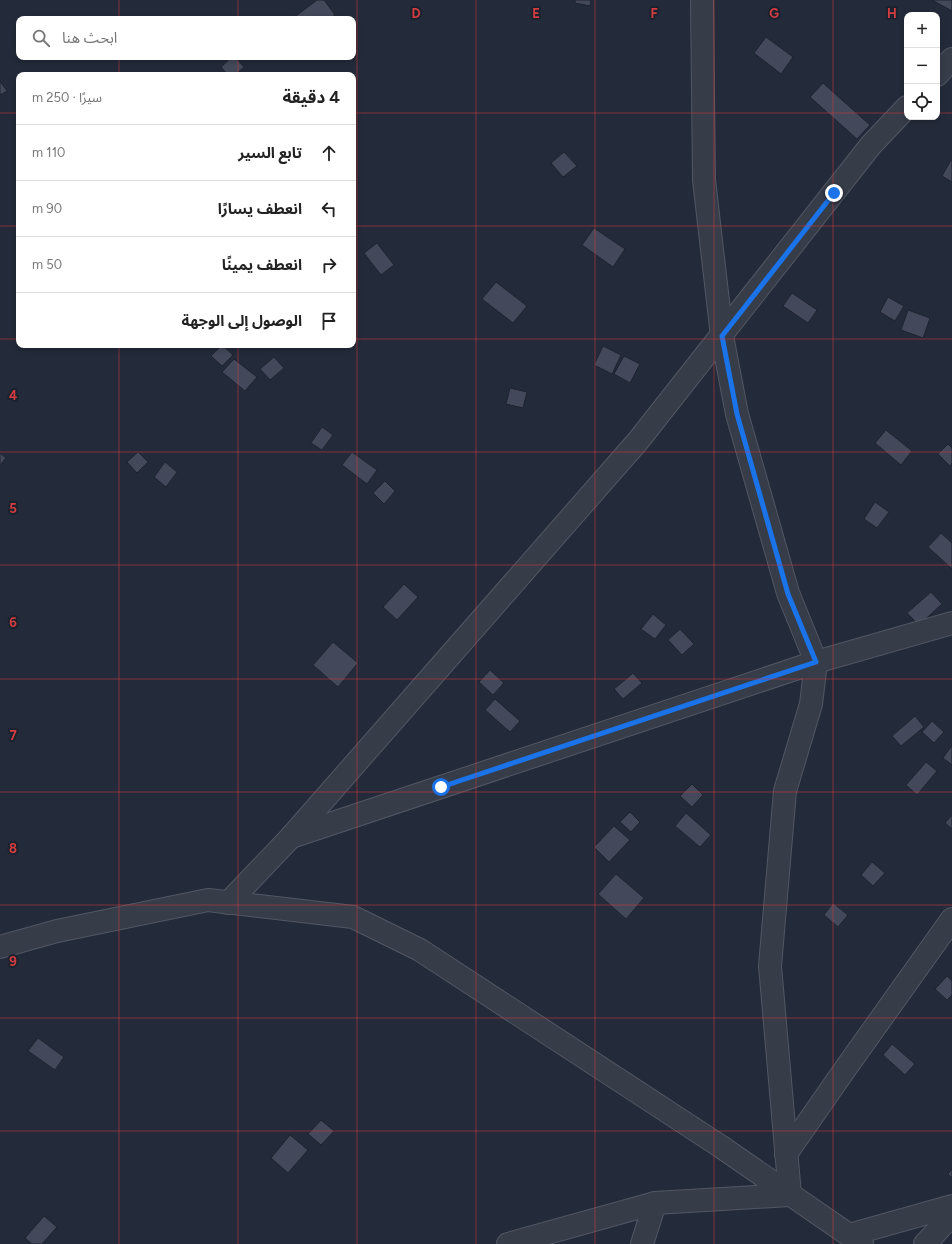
<!DOCTYPE html>
<html lang="ar">
<head>
<meta charset="utf-8">
<style>
	:root { --surface:#fff; --page:#f2f2f2; --text:#222; --muted:#767676; --line:#e0e0e0 }
	body { margin:0; font-family:Figtree,"Noto Sans Arabic",sans-serif; background:var(--page); color:var(--text); direction:rtl }
	.controls { position:absolute; right:12px; top:12px; display:grid; overflow:hidden; border-radius:8px; box-shadow:0 2px 6px #0003 }
	.controls button { width:36px; height:36px; display:grid; place-items:center; padding:0; border:0; border-bottom:1px solid var(--line); background:var(--surface); color:var(--text); font:20px sans-serif }
	.stop { position:absolute; width:12px; height:12px; margin:-9px; border:3px solid #1a73e8; border-radius:50%; background:#fff }
	.stop.end { background:#1a73e8; border-color:#fff; box-shadow:0 1px 4px #0008 }
	.list { margin:0; padding:0; list-style:none }
	h2 { display:flex; justify-content:space-between; align-items:center; height:52px; margin:0; padding:0 16px; font-size:17px }
	h2 small { font-size:13px; font-weight:400; color:var(--muted) }
	.list li { display:grid; grid-template-columns:26px 1fr auto; gap:12px; align-items:center; box-sizing:border-box; height:56px; padding:0 16px; border-top:1px solid var(--line) }
	.list b { display:block; font-size:15px; white-space:nowrap }
	.list em { font-size:13px; font-style:normal; color:var(--muted) }
	.icon { flex:none; width:22px; height:22px; fill:none; stroke:currentColor; stroke-width:2; stroke-linecap:round; stroke-linejoin:round }
	.map { position:relative; flex:none; width:952px; height:1244px; overflow:hidden; direction:ltr }
	.search { position:absolute; background:var(--surface); box-shadow:0 2px 6px #0003; left:16px; top:16px; width:340px; height:44px; display:flex; align-items:center; gap:10px; box-sizing:border-box; padding:0 14px; border-radius:8px; color:var(--muted); font-size:15px }
	.panel { position:absolute; background:var(--surface); box-shadow:0 2px 6px #0003; left:16px; top:72px; width:340px; height:276px; border-radius:8px; direction:rtl }
	.map>svg:first-child { display:block }
	.building { fill:#43495a; stroke:#1e2330 }
	.lines { fill:none; stroke-linecap:round; stroke-linejoin:round }
	.minor-casing { stroke:#525764; stroke-width:24 }
	.minor { stroke:#373c49; stroke-width:22 }
	.route { stroke:#1a73e8; stroke-width:5 }
	.grid { fill:none; stroke:#d13d40; stroke-width:1; stroke-opacity:0.55 }
	.grid-label { font-size:13px; text-anchor:middle; font-weight:bold; fill:#d13d40; stroke:#1c212e; stroke-width:4; stroke-linejoin:round; paint-order:stroke }
</style>
</head>
<body>
<div class="map">
<svg width="952" height="1244" viewBox="0 0 952 1244">
	<rect width="100%" height="100%" fill="#232a39"/>
	<g class="building">
		<path d="M317 0H324L335 15 329 19H294L293 18Z"/>
		<path d="M575 0H591L590 6 575 3Z"/>
		<path d="M932 0H952V11Z"/>
		<path d="M766 37 793 57 781 74 754 53Z"/>
		<path d="M232 57H235L244 67 235 75H228L221 67Z"/>
		<path d="M0 81 7 91 0 95Z"/>
		<path d="M823 83 870 125 857 139 810 97Z"/>
		<path d="M564 152 577 166 563 177 551 163Z"/>
		<path d="M951 160 952 161V182L942 176Z"/>
		<path d="M594 228 625 249 613 267 582 245Z"/>
		<path d="M377 243 394 265 381 275 364 253Z"/>
		<path d="M496 282 527 306 513 323 482 299Z"/>
		<path d="M792 293 817 310 808 323 783 306Z"/>
		<path d="M888 297 904 306 895 321 880 312Z"/>
		<path d="M908 310 930 318 923 338 901 330Z"/>
		<path d="M222 345 233 355 222 366 211 356Z"/>
		<path d="M603 346 621 355 612 374 594 365Z"/>
		<path d="M624 356 640 364 630 383 614 374Z"/>
		<path d="M274 357 284 368 270 380 260 369Z"/>
		<path d="M234 359 257 377 245 391 222 372Z"/>
		<path d="M510 388 527 392 523 408 506 404Z"/>
		<path d="M322 427 333 435 322 450 311 443Z"/>
		<path d="M886 430 912 451 901 465 875 443Z"/>
		<path d="M948 444 952 448V463L950 466 938 454Z"/>
		<path d="M138 452 148 462 137 473 127 462Z"/>
		<path d="M352 452 377 470 367 484 342 465Z"/>
		<path d="M0 453 6 458 0 465Z"/>
		<path d="M165 462 177 472 166 487 154 477Z"/>
		<path d="M385 481 395 491 384 504 373 493Z"/>
		<path d="M875 502 889 512 877 528 864 519Z"/>
		<path d="M941 533 952 543V569L928 547Z"/>
		<path d="M404 584 418 597 397 620 383 607Z"/>
		<path d="M931 592 942 604 919 625 907 613Z"/>
		<path d="M653 614 666 625 655 639 641 629Z"/>
		<path d="M680 629 694 644 682 655 668 640Z"/>
		<path d="M333 642 358 663 338 687 313 665Z"/>
		<path d="M490 670 504 683 493 695 479 682Z"/>
		<path d="M633 673 642 683 623 699 614 689Z"/>
		<path d="M495 699 520 721 510 732 485 710Z"/>
		<path d="M915 716 924 727 901 746 892 736Z"/>
		<path d="M932 721 944 732 934 743 922 732Z"/>
		<path d="M952 745V765L943 758Z"/>
		<path d="M926 762 937 771 917 795 906 785Z"/>
		<path d="M692 784 703 795 692 807 680 796Z"/>
		<path d="M630 812 640 822 631 832 620 822Z"/>
		<path d="M686 813 711 835 700 847 675 826Z"/>
		<path d="M952 815V829L945 823Z"/>
		<path d="M614 826 630 840 609 862 594 847Z"/>
		<path d="M872 862 885 873 873 886 861 875Z"/>
		<path d="M616 874 644 898 626 919 598 894Z"/>
		<path d="M833 903 848 915 838 927 824 915Z"/>
		<path d="M947 976 952 981V995L947 1000 935 989Z"/>
		<path d="M38 1038 64 1057 55 1070 28 1051Z"/>
		<path d="M892 1044 915 1064 905 1075 883 1055Z"/>
		<path d="M321 1120 334 1131 321 1145 308 1134Z"/>
		<path d="M290 1135 308 1150 288 1173 271 1158Z"/>
		<path d="M952 1169V1178L948 1174Z"/>
		<path d="M44 1216 57 1227 42 1244H32L25 1238Z"/>
	</g>
	<g class="lines">
		<defs>
			<g id="minor">
				<path d="M937 75 952 59"/>
				<path d="M291 837 816 662 952 623"/>
				<path d="M228 903 291 837 638 441 871 145 907 107"/>
				<path d="M0 947 57 931 208 900 353 917 420 950 720 1146 862 1244"/>
				<path d="M786 1154 843 1072 952 919"/>
				<path d="M849 1235 952 1206"/>
				<path d="M508 1244 655 1203"/>
				<path d="M642 1244 655 1203 790 1195 770 966 785 791 811 704 816 662 788 593 737 414 722 336 704 180 702 0"/>
				<path d="M925 1244 952 1215"/>
			</g>
		</defs>
		<use href="#minor" class="minor-casing"/>
		<use href="#minor" class="minor"/>
	</g>
	<g class="lines">
		<path class="route" d="M441 787 816 662 788 594 737 414 722 336 834 193"/>
	</g>
	<path class="grid" d="M119 0V19M238 0V19M357 0V1244M476 0V1244M595 0V1244M714 0V1244M833 0V1244M119 57V75M238 57V75M0 113H19M353 113H907M937 113H952M0 226H19M353 226H952M0 339H19M353 339H952M119 345V1244M238 345V1244M0 452H952M0 565H952M0 679H952M0 792H952M0 905H952M0 1018H952M0 1131H952"/>
	<g class="grid-label">
		<text x="416" y="18">D</text>
		<text x="536" y="18">E</text>
		<text x="654" y="18">F</text>
		<text x="774" y="18">G</text>
		<text x="892" y="18">H</text>
		<text x="13" y="400">4</text>
		<text x="13" y="513">5</text>
		<text x="13" y="627">6</text>
		<text x="13" y="740">7</text>
		<text x="13" y="853">8</text>
		<text x="13" y="966">9</text>
	</g>
</svg>
<div class="controls">
<button>+</button>
<button>−</button>
<button><svg class="icon" aria-label="locate" viewBox="0 0 24 24"><circle cx="12" cy="12" r="6"/><path d="M12 2v4M12 18v4M2 12h4M18 12h4"/></svg></button>
</div>
<div class="stop" style="left:441px;top:787px"></div>
<div class="stop end" style="left:834px;top:193px"></div>
<div class="search"><svg class="icon" aria-label="search" viewBox="0 0 24 24"><circle cx="10" cy="10" r="6"/><path d="M15 15l6 6"/></svg>ابحث هنا</div>
<section class="panel">
<h2>4 دقيقة<small>سيرًا · 250 m</small></h2>
<ul class="list">
<li><svg class="icon" aria-label="ahead" viewBox="0 0 24 24"><path d="M12 20V5M6 11l6-6 6 6"/></svg><div><b>تابع السير</b></div><em>110 m</em></li>
<li><svg class="icon" aria-label="left" viewBox="0 0 24 24"><path d="M17 20v-9H6M10 6l-5 5 5 5"/></svg><div><b>انعطف يسارًا</b></div><em>90 m</em></li>
<li><svg class="icon" aria-label="right" viewBox="0 0 24 24"><path d="M7 20v-9h11M14 6l5 5-5 5"/></svg><div><b>انعطف يمينًا</b></div><em>50 m</em></li>
<li><svg class="icon" aria-label="arrive" viewBox="0 0 24 24"><path d="M6 21V4h12l-3 4 3 4H6"/></svg><div><b>الوصول إلى الوجهة</b></div></li>
</ul>
</section>
</div>
</body>
</html>
